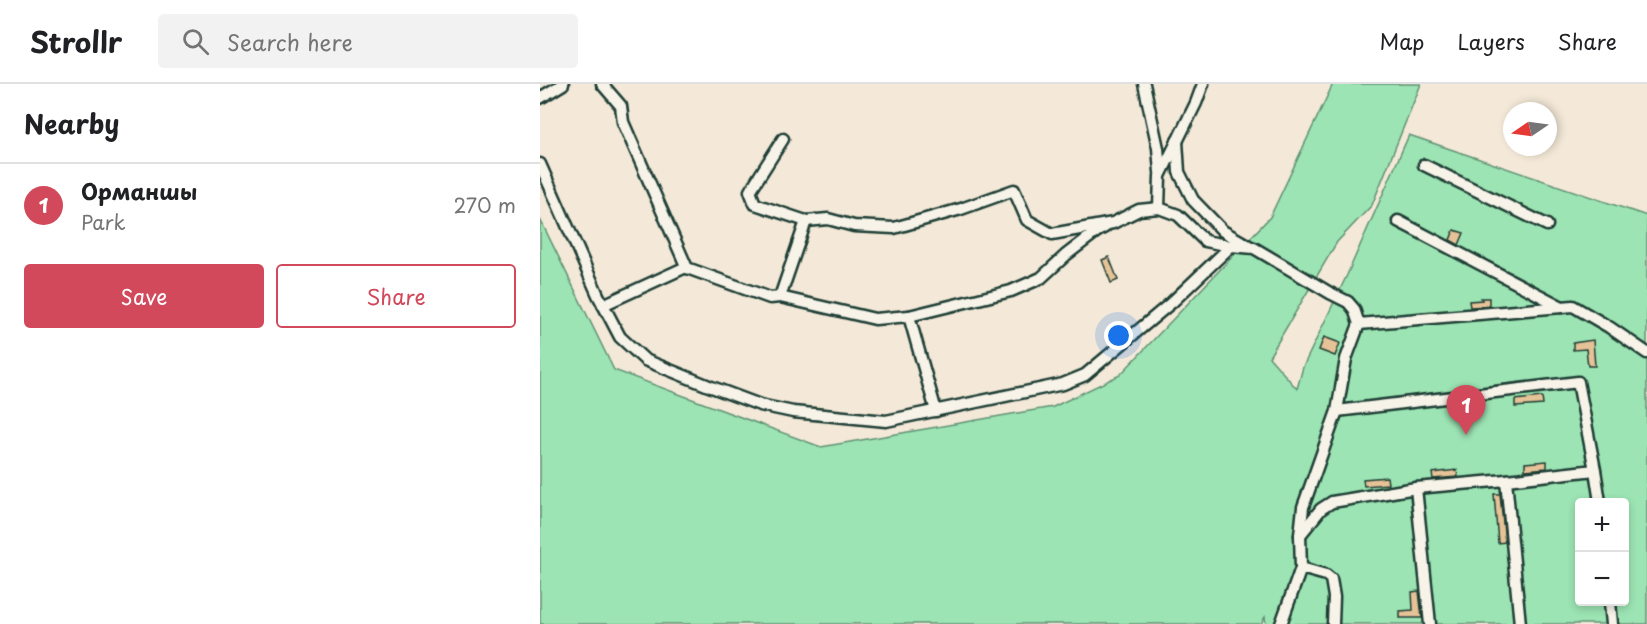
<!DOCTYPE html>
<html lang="en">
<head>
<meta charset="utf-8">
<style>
	:root { --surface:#fff; --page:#f2f2f2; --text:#202124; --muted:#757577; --line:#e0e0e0; --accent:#d1495b }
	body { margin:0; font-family:"Playpen Sans",sans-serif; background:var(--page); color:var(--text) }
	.controls { position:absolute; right:18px; bottom:18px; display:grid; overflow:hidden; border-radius:6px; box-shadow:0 3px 9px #0003 }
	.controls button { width:54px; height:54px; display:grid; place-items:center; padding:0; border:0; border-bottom:2px solid var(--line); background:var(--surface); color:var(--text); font:30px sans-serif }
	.compass { position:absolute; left:963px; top:18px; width:54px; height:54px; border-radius:50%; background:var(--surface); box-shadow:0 3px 9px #0003; rotate:257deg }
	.you { position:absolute; left:579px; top:252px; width:21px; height:21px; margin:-15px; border:4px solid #fff; border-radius:50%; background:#1a73e8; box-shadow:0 0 0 9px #1a73e833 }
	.badge { display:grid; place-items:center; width:39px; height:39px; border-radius:50%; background:var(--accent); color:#fff; font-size:20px; font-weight:700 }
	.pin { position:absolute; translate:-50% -50px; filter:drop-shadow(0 2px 3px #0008) }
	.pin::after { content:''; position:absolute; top:32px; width:21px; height:18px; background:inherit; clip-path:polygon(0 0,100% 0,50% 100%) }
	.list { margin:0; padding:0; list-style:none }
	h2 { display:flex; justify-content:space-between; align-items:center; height:78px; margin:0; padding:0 24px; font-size:26px }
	h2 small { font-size:20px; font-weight:400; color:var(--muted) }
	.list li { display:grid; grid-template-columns:39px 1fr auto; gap:18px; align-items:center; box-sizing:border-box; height:84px; padding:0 24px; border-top:2px solid var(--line) }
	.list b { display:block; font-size:22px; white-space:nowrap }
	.list p { margin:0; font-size:20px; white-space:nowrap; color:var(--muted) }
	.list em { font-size:20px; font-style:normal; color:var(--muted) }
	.actions { display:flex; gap:12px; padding:18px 24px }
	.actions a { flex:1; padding:14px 0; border:2px solid var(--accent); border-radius:6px; text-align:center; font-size:21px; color:var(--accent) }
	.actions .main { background:var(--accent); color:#fff }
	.icon { flex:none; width:33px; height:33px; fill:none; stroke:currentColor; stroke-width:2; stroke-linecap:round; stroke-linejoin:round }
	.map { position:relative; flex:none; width:1107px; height:540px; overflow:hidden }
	header { display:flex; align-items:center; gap:36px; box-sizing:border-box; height:84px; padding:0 30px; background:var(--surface); border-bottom:2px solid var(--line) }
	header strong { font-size:28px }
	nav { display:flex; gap:33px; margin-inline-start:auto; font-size:21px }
	.search { width:420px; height:54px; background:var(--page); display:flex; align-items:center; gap:15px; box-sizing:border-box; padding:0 21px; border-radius:6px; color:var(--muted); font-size:22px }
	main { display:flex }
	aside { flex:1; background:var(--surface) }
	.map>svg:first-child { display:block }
	.green { fill:#9ce4b3; stroke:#5e9074; stroke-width:1.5; fill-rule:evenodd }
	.building { fill:#e6c297; stroke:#1f3d34; stroke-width:1.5 }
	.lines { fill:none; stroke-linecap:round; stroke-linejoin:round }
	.minor-casing { stroke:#1f3d34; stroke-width:15 }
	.minor { stroke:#f7f3e8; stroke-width:10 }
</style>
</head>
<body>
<header>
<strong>Strollr</strong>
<div class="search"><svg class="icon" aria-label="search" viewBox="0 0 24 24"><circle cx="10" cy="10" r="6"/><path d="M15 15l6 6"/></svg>Search here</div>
<nav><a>Map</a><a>Layers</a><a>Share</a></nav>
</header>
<main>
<aside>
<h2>Nearby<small></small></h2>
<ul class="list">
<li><span class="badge">1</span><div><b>Орманшы</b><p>Park</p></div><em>270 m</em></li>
</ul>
<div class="actions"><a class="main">Save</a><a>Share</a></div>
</aside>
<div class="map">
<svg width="1107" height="540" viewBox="0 0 1107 540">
	<rect width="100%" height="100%" fill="#f4e9d8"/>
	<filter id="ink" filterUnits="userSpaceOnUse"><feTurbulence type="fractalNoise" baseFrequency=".0167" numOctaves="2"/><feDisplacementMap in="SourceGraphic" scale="12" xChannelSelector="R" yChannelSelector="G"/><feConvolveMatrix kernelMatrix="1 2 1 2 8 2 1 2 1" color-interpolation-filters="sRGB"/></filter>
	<g filter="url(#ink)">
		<path class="green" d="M793 0H881L832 121 797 158 729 273 757 305 763 283 807 191 869 51 1107 132V540H726L725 533 721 540H0V135L74 286 281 363 513 323 580 291 730 133ZM1040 418H1084V518H1040Z"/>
		<g class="building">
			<path d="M914 146 924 149 919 161 910 156Z"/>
			<path d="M569 173 578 196 571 199 562 176Z"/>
			<path d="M941 214H949V222L930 223 929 217 942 216Z"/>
			<path d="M784 253 800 259 795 272 779 266Z"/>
			<path d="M1053 256 1055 282H1048L1046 265 1033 266V259Z"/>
			<path d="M1002 313 1003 321 975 323V316Z"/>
			<path d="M930 319 931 327 911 329V321Z"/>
			<path d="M1007 377V384L985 386V379Z"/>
			<path d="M917 386 918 393 893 395 892 389Z"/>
			<path d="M847 393 848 400 824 402 823 395Z"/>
			<path d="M954 410H960L965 458 958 459Z"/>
			<path d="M879 507 882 534H860V527L873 526 872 508Z"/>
		</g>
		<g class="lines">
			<defs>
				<g id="minor">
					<path d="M62 0 81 22 83 38 147 184 230 214 240 213"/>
					<path d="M604 0 618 64 620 88"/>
					<path d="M0 14 23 0"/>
					<path d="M243 55 210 107 215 120 266 137"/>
					<path d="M637 57 639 88 653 116 683 147 711 163"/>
					<path d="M0 80 58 211 80 253 105 276 169 302 220 321 253 328 346 337 523 300 545 291 631 219 691 162 714 164 790 209 808 218 814 225 819 240 806 275 797 327 763 423 760 451 761 484 741 540"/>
					<path d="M884 81 1007 141"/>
					<path d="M619 124 620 92 656 19 663 0"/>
					<path d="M858 137 1022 223 1033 222 1069 243 1107 269"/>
					<path d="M63 221 146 183"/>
					<path d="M369 232 471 207 501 194 526 171 556 148 565 143"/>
					<path d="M819 240 1022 223"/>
					<path d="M396 327 369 232 335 235 240 213 266 137 288 135 314 142 354 144 421 125 474 106 487 136 512 150 573 139 599 126 619 124 638 131 665 157 691 162"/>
					<path d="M797 327 1038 298 1055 386 1060 418"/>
					<path d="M966 396 980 540"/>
					<path d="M876 404 890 540"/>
					<path d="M760 451 781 425 792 418 876 404 966 396 1055 386"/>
					<path d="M761 484 786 491 791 495 794 513 793 540"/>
					<path d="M1070 518 1072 540"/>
				</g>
			</defs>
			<use href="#minor" class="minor-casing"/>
			<use href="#minor" class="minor"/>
		</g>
	</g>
</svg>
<div class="controls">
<button>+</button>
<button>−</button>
</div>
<svg class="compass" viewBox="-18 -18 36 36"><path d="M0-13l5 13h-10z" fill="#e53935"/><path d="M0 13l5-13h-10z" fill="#757577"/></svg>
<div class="you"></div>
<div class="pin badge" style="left:926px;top:351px">1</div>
</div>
</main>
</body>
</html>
